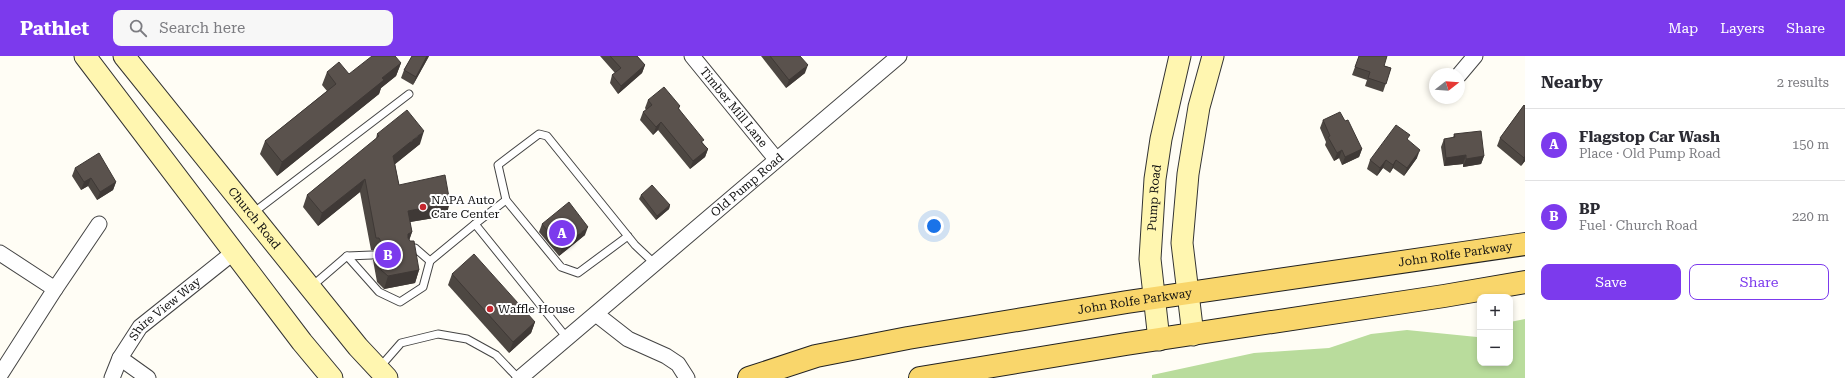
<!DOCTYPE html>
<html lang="en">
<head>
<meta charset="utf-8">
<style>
	:root { --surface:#fff; --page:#f7f7f7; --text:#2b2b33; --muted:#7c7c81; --line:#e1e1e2; --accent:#7c3aed }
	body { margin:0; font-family:"Roboto Serif",serif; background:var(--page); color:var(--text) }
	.controls { position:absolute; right:12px; bottom:12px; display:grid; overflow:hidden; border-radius:8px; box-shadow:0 2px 6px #0003 }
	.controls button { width:36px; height:36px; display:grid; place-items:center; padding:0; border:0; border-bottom:1px solid var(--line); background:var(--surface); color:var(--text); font:20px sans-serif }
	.compass { position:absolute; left:1429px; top:12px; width:36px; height:36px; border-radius:50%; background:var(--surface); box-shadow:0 2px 6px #0003; rotate:73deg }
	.you { position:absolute; left:934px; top:170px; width:14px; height:14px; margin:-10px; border:3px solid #fff; border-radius:50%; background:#1a73e8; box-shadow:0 0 0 6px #1a73e833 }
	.badge { display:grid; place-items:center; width:26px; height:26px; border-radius:50%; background:var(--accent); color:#fff; font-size:13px; font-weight:700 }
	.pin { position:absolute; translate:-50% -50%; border:2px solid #fff; box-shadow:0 1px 4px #0006 }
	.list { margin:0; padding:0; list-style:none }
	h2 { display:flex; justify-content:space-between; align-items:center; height:52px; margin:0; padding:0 16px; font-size:17px }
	h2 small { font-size:13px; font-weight:400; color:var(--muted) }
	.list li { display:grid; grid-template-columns:26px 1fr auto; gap:12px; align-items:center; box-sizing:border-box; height:72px; padding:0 16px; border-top:1px solid var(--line) }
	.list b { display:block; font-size:15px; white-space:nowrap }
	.list p { margin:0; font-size:13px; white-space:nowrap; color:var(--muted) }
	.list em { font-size:13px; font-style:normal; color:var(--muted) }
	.actions { display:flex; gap:8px; padding:12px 16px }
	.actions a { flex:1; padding:9px 0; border:1px solid var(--accent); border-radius:8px; text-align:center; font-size:14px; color:var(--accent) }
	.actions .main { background:var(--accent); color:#fff }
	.icon { flex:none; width:22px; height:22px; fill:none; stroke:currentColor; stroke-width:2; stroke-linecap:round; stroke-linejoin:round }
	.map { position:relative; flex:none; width:1525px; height:322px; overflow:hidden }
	header { display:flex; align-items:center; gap:24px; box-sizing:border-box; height:56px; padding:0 20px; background:var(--accent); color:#fff }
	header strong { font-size:19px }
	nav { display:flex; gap:22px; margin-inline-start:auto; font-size:14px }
	.search { width:280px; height:36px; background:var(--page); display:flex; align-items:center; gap:10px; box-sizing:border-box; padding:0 14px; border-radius:8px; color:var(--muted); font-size:15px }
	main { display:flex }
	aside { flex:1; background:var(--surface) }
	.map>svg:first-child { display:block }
	.forest { fill:#b9dc9c }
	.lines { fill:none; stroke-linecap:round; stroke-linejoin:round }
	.service-casing { stroke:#444; stroke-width:9 }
	.minor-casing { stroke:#444; stroke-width:17 }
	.secondary-casing { stroke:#333; stroke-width:23 }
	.primary-casing { stroke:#222; stroke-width:24 }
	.service { stroke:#fff; stroke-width:7 }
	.minor { stroke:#fff; stroke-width:15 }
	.secondary { stroke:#fff6b0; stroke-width:21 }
	.primary { stroke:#f9d66b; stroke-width:22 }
	.wall { fill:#4d4742 }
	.shaded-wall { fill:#3f3936 }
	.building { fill:#5a524d; stroke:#3f3936 }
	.poi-dot { fill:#c4262e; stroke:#fff; stroke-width:1.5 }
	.labels { text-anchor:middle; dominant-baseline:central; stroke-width:4; stroke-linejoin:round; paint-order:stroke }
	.street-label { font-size:12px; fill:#111; stroke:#fff }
	.poi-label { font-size:12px; fill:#111; stroke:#fff; text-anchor:start }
</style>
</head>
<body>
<header>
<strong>Pathlet</strong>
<div class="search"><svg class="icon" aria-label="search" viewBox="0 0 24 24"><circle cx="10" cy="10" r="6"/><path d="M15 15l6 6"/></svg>Search here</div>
<nav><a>Map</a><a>Layers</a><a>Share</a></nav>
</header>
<main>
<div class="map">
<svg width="1525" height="322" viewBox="0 0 1525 322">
	<rect width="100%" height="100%" fill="#fffdf5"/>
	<path class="forest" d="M1525 263V322H1152V319L1254 297 1329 292 1371 278 1407 274 1477 281 1480 279V307H1510V266Z"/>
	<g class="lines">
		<defs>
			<g id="service">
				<path d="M253 157 409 38"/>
				<path d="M475 168 506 144"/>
				<path d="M628 180 578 217 561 211 506 144 498 109 539 78 547 80 635 189 654 207"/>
				<path d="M408 193 415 192 430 205"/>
				<path d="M347 200 372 199"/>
				<path d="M311 231 347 200 379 236 400 246 423 231 430 205 475 168 567 282"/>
				<path d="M380 311 401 287 438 278 467 283 496 299 518 322"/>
			</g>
			<g id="minor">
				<path id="s1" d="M692 0 776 103"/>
				<path d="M1459 19 1475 0"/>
				<path d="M0 197 55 233 0 319"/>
				<path d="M55 233 99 168"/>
				<path d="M596 258 628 283 666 300 678 308 687 322"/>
				<path d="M120 302 148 322"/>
				<path id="s2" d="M112 322 120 302 140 271 234 196"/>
				<path id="s3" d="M520 322 899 0"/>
			</g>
			<g id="secondary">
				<path d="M85 0 302 286 332 322"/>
				<path id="s4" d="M124 0 358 291 387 322"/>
				<path d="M1193 279 1182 187 1188 118 1199 51 1213 0"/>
				<path id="s5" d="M1159 284 1150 203 1155 123 1161 83 1180 0"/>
			</g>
			<g id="primary">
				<path id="s6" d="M749 322 816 300 908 282 1127 246 1525 188"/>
				<path d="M920 322 1126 288 1444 240 1525 226"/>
			</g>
		</defs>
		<use href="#service" class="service-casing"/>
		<use href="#minor" class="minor-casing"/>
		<use href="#secondary" class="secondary-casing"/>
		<use href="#primary" class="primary-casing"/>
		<use href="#service" class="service"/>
		<use href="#minor" class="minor"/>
		<use href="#secondary" class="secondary"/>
		<use href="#primary" class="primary"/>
	</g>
	<g class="wall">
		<path d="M412 0H429L413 29 401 22 404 14Z"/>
		<path d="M600 0H637L645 9 642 17 618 38 610 27 612 19 615 17Z"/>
		<path d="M761 0H800L805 17 786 32Z"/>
		<path d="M1359 0 1391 12 1383 36 1365 30 1367 24 1352 19Z"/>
		<path d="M401 7 396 20 381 32 379 38 277 120 260 98 265 85 327 35 322 29 327 16 349 18Z"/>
		<path d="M648 44 680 50 679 53 703 87 708 93 705 101 690 113 658 74 653 79 640 64 643 56 646 54 645 52Z"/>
		<path d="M1524 49 1525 105 1521 110 1497 90 1500 82Z"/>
		<path d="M1323 64 1345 65 1362 93 1359 101 1342 109 1339 102 1334 105 1325 89 1326 86 1320 72Z"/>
		<path d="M377 78 420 88 395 108 399 129 446 160 410 166 412 176 409 184 419 214 415 227 384 233 377 226 373 204 376 196 375 195 371 194 360 136 318 170 303 151 307 139 376 83Z"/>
		<path d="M1454 78 1484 100 1481 108 1463 111V108L1444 110 1441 91 1444 83 1453 82Z"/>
		<path d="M1408 84 1417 102 1404 120 1393 112 1390 117 1383 112 1377 120 1367 113 1370 104Z"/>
		<path d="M75 112 116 126 113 134 97 144 88 130 81 134 72 120Z"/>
		<path d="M641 139 670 149 669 153 656 164 639 143Z"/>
		<path d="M542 168 585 179 559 200 539 176Z"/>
		<path d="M452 218 535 266 531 277 509 297 448 229Z"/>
	</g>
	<g class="shaded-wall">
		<path d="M427 0H429L428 2 413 29 416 21Z"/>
		<path d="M401 7 396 20 381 32 379 38 277 120 282 106 382 22Z"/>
		<path d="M645 9 642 17 618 38 621 30Z"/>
		<path d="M808 9 805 17 786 32 789 24Z"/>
		<path d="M661 66 658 74 653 79 656 71Z"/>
		<path d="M424 75 420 88 389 113 393 100Z"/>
		<path d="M708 93 705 101 690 113 693 105Z"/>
		<path d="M1362 93 1359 101 1342 109 1345 101Z"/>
		<path d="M1342 94 1339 102 1334 105 1337 97Z"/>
		<path d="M1420 94 1417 102 1404 120 1407 112Z"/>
		<path d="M1466 99 1463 108 1444 110 1446 102Z"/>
		<path d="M1484 100 1481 108 1463 111 1466 103Z"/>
		<path d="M1525 100V105L1521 110 1524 102Z"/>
		<path d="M1386 104 1383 112 1377 120 1380 112Z"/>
		<path d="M1396 104 1393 112 1390 117 1393 109Z"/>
		<path d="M91 122 88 130 81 134 84 126Z"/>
		<path d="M365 123 360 136 318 170 322 157Z"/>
		<path d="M116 126 113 134 97 144 100 136Z"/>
		<path d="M450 147 446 160 404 167 408 155Z"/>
		<path d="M670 149 669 153 656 164 657 160Z"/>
		<path d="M588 171 585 179 559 200 562 192Z"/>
		<path d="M412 176 408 188V178Z"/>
		<path d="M419 214 415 227 384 233 388 220Z"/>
		<path d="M535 266 531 277 509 297 513 286Z"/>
	</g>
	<g class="building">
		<path d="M372 0H395L401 7 382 22 384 24 282 106 265 85 336 28 327 16 339 6 349 18Z"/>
		<path d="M412 0H427L416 21 404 14Z"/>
		<path d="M610 0H637L645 9 621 30 612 19 621 12Z"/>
		<path d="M770 0H800L808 9 789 24Z"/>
		<path d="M1359 0H1387L1384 10 1391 12 1386 28 1368 22 1370 16 1355 11Z"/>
		<path d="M664 31 680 50 678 52 704 84 701 86 708 93 693 105 661 66 656 71 643 56 652 49 648 44Z"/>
		<path d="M1524 49 1525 50V100L1524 102 1500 82Z"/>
		<path d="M407 54 424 75 393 100 399 129 445 119 450 147 408 155 412 176 408 178V182L410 185H414L419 214 388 220 381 214 377 191 381 189V186L379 182H376L365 123 322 157 307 139 379 80 377 78Z"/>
		<path d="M1340 56 1345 65 1348 64 1362 93 1345 101 1342 94 1337 97 1328 81 1330 80 1323 64Z"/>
		<path d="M1396 69 1410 79 1407 83 1420 94 1407 112 1396 104 1393 109 1386 104 1380 112 1370 104Z"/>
		<path d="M1481 75 1484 100 1466 103V99L1446 102 1444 83 1455 81 1454 78Z"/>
		<path d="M99 97 116 126 100 136 91 122 84 126 75 112Z"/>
		<path d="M652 129 670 149 657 160 641 139Z"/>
		<path d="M569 146 588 171 562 192 542 168Z"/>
		<path d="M474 198 535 266 513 286 452 218Z"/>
	</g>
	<g class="poi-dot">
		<circle cx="423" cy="151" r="4"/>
		<circle cx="490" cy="253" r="4"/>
	</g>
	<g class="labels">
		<g class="street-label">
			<text stroke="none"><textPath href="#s1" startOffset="66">Timber Mill Lane</textPath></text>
			<text stroke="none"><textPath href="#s3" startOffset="298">Old Pump Road</textPath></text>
			<text stroke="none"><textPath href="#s5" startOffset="143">Pump Road</textPath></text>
			<text stroke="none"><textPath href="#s4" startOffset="208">Church Road</textPath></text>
			<text stroke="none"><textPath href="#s6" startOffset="718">John Rolfe Parkway</textPath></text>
			<text stroke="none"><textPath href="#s6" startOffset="394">John Rolfe Parkway</textPath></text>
			<text stroke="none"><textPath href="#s2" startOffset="89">Shire View Way</textPath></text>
		</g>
		<g class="poi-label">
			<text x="431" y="144">NAPA Auto<tspan x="431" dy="14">Care Center</tspan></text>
			<text x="498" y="253">Waffle House</text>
		</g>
	</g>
</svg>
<div class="controls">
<button>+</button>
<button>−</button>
</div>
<svg class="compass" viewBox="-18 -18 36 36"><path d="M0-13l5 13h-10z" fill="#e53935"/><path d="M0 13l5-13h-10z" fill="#7c7c81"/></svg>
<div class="you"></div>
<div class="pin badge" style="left:562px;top:177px">A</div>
<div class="pin badge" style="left:388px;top:199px">B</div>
</div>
<aside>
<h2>Nearby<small>2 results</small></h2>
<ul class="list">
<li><span class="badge">A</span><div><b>Flagstop Car Wash</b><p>Place · Old Pump Road</p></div><em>150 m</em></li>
<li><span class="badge">B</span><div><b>BP</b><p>Fuel · Church Road</p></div><em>220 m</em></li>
</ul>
<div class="actions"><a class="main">Save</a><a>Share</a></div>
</aside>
</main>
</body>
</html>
